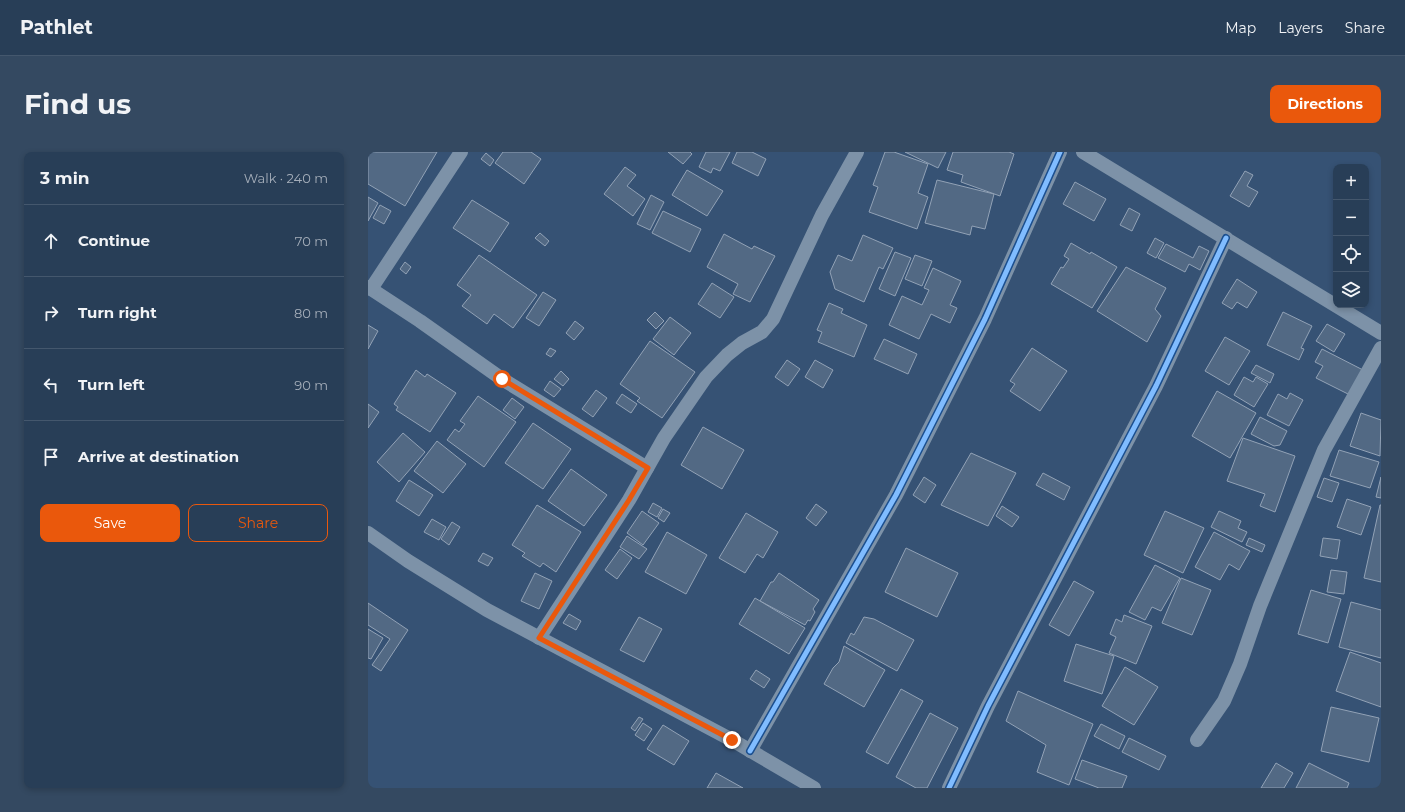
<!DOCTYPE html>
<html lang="en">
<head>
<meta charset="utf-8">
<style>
	:root { --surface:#283e57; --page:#344961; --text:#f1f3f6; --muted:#a5aeba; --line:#44576d; --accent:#ea580c }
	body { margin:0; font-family:Montserrat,sans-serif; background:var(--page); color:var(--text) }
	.controls { position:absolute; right:12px; top:12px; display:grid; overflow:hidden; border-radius:8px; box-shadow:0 2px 6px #0003 }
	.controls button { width:36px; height:36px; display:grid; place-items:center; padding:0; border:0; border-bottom:1px solid var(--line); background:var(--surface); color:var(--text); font:20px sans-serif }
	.stop { position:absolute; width:12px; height:12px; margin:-9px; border:3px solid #ea580c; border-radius:50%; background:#fff }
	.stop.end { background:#ea580c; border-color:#fff; box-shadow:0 1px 4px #0008 }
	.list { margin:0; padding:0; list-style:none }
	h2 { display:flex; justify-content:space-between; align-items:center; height:52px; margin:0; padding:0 16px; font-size:17px }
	h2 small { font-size:13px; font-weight:400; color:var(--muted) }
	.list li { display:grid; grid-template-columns:26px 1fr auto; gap:12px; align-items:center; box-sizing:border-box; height:72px; padding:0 16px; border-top:1px solid var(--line) }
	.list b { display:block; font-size:15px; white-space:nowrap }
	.list em { font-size:13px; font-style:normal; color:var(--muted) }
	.actions { display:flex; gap:8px; padding:12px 16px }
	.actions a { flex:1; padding:9px 0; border:1px solid var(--accent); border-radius:8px; text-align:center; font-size:14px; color:var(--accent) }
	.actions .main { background:var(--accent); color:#fff }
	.icon { flex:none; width:22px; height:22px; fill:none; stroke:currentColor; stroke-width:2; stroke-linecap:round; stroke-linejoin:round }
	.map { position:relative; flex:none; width:1013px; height:636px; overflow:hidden; border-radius:8px }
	header { display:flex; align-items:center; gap:24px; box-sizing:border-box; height:56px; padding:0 20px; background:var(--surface); border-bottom:1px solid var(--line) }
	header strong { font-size:19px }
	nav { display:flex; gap:22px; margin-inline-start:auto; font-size:14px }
	.intro { display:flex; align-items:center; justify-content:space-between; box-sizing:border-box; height:96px; padding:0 24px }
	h1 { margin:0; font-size:28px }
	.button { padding:10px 18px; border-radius:8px; background:var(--accent); color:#fff; font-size:14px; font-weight:700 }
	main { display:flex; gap:24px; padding:0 24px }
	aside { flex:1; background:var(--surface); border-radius:8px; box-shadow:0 2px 6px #0003 }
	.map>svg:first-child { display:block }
	.building { fill:#526984; stroke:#92a2b6 }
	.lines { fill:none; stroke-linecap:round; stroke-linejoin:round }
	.minor { stroke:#7d92a8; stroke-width:14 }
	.cycleway-casing { stroke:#1b4f8f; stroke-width:8 }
	.cycleway { stroke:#80bcff; stroke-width:5 }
	.route { stroke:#ea580c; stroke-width:5 }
</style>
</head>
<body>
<header>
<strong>Pathlet</strong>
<nav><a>Map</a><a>Layers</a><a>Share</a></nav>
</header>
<div class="intro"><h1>Find us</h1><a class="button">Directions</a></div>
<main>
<aside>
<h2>3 min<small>Walk · 240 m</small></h2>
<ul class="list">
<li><svg class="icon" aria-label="ahead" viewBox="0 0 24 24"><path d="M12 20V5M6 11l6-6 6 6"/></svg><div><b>Continue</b></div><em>70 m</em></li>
<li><svg class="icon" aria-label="right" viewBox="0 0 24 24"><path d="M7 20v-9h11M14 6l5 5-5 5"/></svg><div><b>Turn right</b></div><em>80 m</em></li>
<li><svg class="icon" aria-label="left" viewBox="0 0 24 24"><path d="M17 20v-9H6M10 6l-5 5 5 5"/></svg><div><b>Turn left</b></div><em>90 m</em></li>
<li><svg class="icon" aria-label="arrive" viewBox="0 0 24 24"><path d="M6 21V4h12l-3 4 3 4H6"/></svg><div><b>Arrive at destination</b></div></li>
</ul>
<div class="actions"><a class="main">Save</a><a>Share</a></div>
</aside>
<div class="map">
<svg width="1013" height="636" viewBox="0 0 1013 636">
	<rect width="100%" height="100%" fill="#365274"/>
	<g class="building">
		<path d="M0 0H69L37 54 0 32Z"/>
		<path d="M135 0H163L173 7 156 32 127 11Z"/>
		<path d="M300 0H322L324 2 315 12Z"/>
		<path d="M338 0H362L352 19 345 16 343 21 331 15Z"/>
		<path d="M369 0H384L398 7 390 24 364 11Z"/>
		<path d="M517 0H526L560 12 550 41 560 45 549 77 501 60 510 35 505 33Z"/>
		<path d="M537 0H578L570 16Z"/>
		<path d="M585 0H641L646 2 632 44 593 30 595 23 579 18Z"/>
		<path d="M118 1 126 8 122 14 113 7Z"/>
		<path d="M257 15 268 23 259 34 277 47 265 64 236 42Z"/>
		<path d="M319 18 355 39 339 64 304 43Z"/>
		<path d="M877 19 885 23 879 34 890 40 881 55 862 44Z"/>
		<path d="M569 28 626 42 617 77 604 74 602 83 557 71Z"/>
		<path d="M707 30 738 47 726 69 695 52Z"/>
		<path d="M283 43 296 50 282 78 269 72Z"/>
		<path d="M0 45 10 51 0 69Z"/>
		<path d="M104 48 141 71 122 100 85 76Z"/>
		<path d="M12 53 23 59 16 72 5 66Z"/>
		<path d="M761 56 772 62 764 79 752 73Z"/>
		<path d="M295 59 333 77 322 100 284 81Z"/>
		<path d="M172 81 181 89 177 94 167 86Z"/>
		<path d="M356 82 384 97 386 94 407 104 382 150 365 142 370 132 339 115Z"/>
		<path d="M495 83 525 96 515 117 511 115 496 150 467 137 462 120 470 103 484 109Z"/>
		<path d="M787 86 796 91 788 106 779 101Z"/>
		<path d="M703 91 722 102 723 100 749 115 724 156 683 132 693 115 695 116 701 107 696 104Z"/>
		<path d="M798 92 825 106 831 94 841 99 832 118 821 112 817 120 790 106Z"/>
		<path d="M527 100 543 106 527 144 511 137Z"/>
		<path d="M111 103 169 143 145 176 126 162 119 172 94 154 103 143 89 133Z"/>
		<path d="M547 103 564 109 554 134 537 127Z"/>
		<path d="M37 110 43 115 38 122 32 117Z"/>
		<path d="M758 115 798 136 787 157 793 164 779 190 729 159Z"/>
		<path d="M565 116 593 129 582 153 589 156 582 171 563 162 551 187 521 173 534 144 554 153 561 138 556 136Z"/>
		<path d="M869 127 889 140 879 156 869 150 864 157 854 151Z"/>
		<path d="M344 131 366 145 352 166 330 152Z"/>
		<path d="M175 140 188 148 171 174 158 166Z"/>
		<path d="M461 151 475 157 473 161 499 173 486 205 450 190 454 180 449 178Z"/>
		<path d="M287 160 296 169 288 177 279 168Z"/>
		<path d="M915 160 944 174 933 196 936 197 931 208 899 193Z"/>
		<path d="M302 165 323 181 306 203 285 187Z"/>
		<path d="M207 169 216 176 206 188 198 181Z"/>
		<path d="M959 172 977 182 966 200 948 189Z"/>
		<path d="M0 173 10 179 0 197Z"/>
		<path d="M857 185 882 199 861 233 837 219Z"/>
		<path d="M516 187 549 202 540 222 506 207Z"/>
		<path d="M282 189 327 220 294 266 269 249 272 246 252 232Z"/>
		<path d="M182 196 188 199 183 205 178 202Z"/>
		<path d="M664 196 699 219 672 259 642 239 647 232 642 229Z"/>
		<path d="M954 197 995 218 982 243 948 226 955 214 947 210Z"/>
		<path d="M419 208 432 217 420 234 407 225Z"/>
		<path d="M447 208 465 218 455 236 437 225Z"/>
		<path d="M888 213 906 222 902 231 883 221Z"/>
		<path d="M48 218 57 225 59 222 88 241 62 280 28 258 30 255 26 252Z"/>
		<path d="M193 219 201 227 195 234 186 227Z"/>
		<path d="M876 225 885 230 888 225 900 232 886 255 866 243Z"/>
		<path d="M182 229 193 237 186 245 176 238Z"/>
		<path d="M228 238 239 246 225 265 214 257Z"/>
		<path d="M849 239 888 261 862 306 824 284Z"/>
		<path d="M922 241 935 248 921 274 899 263 910 242 919 247Z"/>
		<path d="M254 242 269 252 263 261 248 251Z"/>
		<path d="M110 244 148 270 116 315 79 288 87 277 91 280 97 272 92 269Z"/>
		<path d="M144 246 156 255 147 267 135 258Z"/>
		<path d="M0 252 11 260 0 276Z"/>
		<path d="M993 261 1013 268 1012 304 982 294Z"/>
		<path d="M892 265 919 279 912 293 906 294 883 282Z"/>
		<path d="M165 271 203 297 175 337 137 311Z"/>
		<path d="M335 275 376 298 354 337 313 313Z"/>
		<path d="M35 281 57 300 31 330 9 310Z"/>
		<path d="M875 286 927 304 907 360 892 354 897 342 859 329Z"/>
		<path d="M69 289 98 312 75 341 46 319Z"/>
		<path d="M971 298 1011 310 1002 336 962 324Z"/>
		<path d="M603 301 648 321 620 374 573 353Z"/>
		<path d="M203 317 239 343 216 374 180 349Z"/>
		<path d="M675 321 702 335 696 348 668 333Z"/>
		<path d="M556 325 568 333 557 351 545 343Z"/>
		<path d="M1013 325V346L1008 345Z"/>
		<path d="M956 326 971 331 964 350 949 345Z"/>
		<path d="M41 328 65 343 51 364 28 349Z"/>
		<path d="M979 347 1003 355 993 383 969 375Z"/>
		<path d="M285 351 294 356 289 365 280 360Z"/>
		<path d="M448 352 459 360 448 374 438 366Z"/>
		<path d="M169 353 213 380 188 420 175 411 172 415 154 404 157 401 144 393Z"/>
		<path d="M1012 353H1013V430L996 426Z"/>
		<path d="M634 354 651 365 644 375 628 364Z"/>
		<path d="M295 357 302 361 296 370 290 366Z"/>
		<path d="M274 359 291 371 275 393 259 381Z"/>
		<path d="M797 359 836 376 815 421 776 403Z"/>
		<path d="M851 359 873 369 870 376 879 380 874 390 843 375Z"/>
		<path d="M378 361 410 380 395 406 389 402 377 421 351 406Z"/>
		<path d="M64 367 78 375 71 388 56 380Z"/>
		<path d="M84 370 92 375 81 393 73 387Z"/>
		<path d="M299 380 339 403 318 442 277 420Z"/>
		<path d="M846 380 882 399 871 418 861 412 852 428 827 415Z"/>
		<path d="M259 384 279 397 271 407 252 395Z"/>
		<path d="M881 386 897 393 894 400 878 393Z"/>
		<path d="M955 386 972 388 969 407 952 404Z"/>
		<path d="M538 396 590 421 569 465 517 440Z"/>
		<path d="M252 397 264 406 249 427 237 418Z"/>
		<path d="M115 401 125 406 120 414 110 409Z"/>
		<path d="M787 413 812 426 793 459 784 455 777 468 761 460Z"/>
		<path d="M963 418 979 420 976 442 959 440Z"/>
		<path d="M167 421 184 429 171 457 153 449Z"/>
		<path d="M411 421 451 448 445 457 447 460 442 469 440 468 437 473 392 449 403 430H405Z"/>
		<path d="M813 426 843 438 824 483 794 471Z"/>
		<path d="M706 429 726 440 701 484 681 473Z"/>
		<path d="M943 438 973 447 960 491 930 482Z"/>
		<path d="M387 446 437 476 421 502 371 472Z"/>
		<path d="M983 450 1013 458V506L971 495Z"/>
		<path d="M0 451 40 478 13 519 4 513 22 487 0 473Z"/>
		<path d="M201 462 213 469 208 478 195 471Z"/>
		<path d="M756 463 784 474 768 512 741 501 748 485 742 482 748 467 754 470Z"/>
		<path d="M271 465 294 477 276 510 252 498Z"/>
		<path d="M496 465 506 467 546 488 529 519 478 491 483 481 486 483Z"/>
		<path d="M0 477 15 486 3 507 0 506Z"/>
		<path d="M708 492 746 504 734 542 696 529Z"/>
		<path d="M476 494 517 518 496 555 456 532 465 516 471 510Z"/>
		<path d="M982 500 1013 511V555L968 539Z"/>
		<path d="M757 515 790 535 766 573 734 554Z"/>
		<path d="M388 518 402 527 396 536 382 527Z"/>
		<path d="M533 537 555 549 520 612 498 600Z"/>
		<path d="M650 539 725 572 701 633 669 620 678 593 638 569Z"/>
		<path d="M963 555 1011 566 1001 610 953 599Z"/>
		<path d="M562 561 590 576 559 636H548L528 625Z"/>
		<path d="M271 565 275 567 267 579 263 576Z"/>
		<path d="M275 571 284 577 276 589 267 583Z"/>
		<path d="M733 572 757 584 751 597 726 584Z"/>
		<path d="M295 573 321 589 306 613 279 597Z"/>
		<path d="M761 586 798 604 791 618 754 600Z"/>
		<path d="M714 608 759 624 754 636H731L707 627Z"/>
		<path d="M908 611 925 621 916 636H893Z"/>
		<path d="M941 611 981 631 979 636H928Z"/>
		<path d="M348 621 375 636H339Z"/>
	</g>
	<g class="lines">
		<g class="minor">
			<path d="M715 0 1013 181"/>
			<path d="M0 135 52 169 134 227 279 316"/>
			<path d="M3 137 93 0"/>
			<path d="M0 381 40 409 119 458 364 588 446 636"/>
			<path d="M171 486 261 348 296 286 338 225 359 203 374 191 394 180 405 167 454 63 489 0"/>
			<path d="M829 588 856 549 872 512 892 454 956 298 1013 196"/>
			<path d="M382 599 528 343 617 167 692 0"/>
			<path d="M581 636 620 554 788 234 858 86"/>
		</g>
		<defs>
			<g id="cycleway">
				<path d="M382 599 528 343 617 167 692 0"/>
				<path d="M581 636 620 554 788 234 858 86"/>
			</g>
		</defs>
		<use href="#cycleway" class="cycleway-casing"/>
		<use href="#cycleway" class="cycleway"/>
	</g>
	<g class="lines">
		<path class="route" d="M134 227 280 316 261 348 171 486 364 588"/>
	</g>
</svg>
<div class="controls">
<button>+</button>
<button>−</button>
<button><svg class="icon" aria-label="locate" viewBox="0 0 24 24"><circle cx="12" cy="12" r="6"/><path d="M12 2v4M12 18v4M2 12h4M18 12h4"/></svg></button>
<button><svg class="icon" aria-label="layers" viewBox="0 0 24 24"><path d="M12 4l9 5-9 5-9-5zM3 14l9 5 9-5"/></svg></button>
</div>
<div class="stop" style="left:134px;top:227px"></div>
<div class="stop end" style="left:364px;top:588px"></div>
</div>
</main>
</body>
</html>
